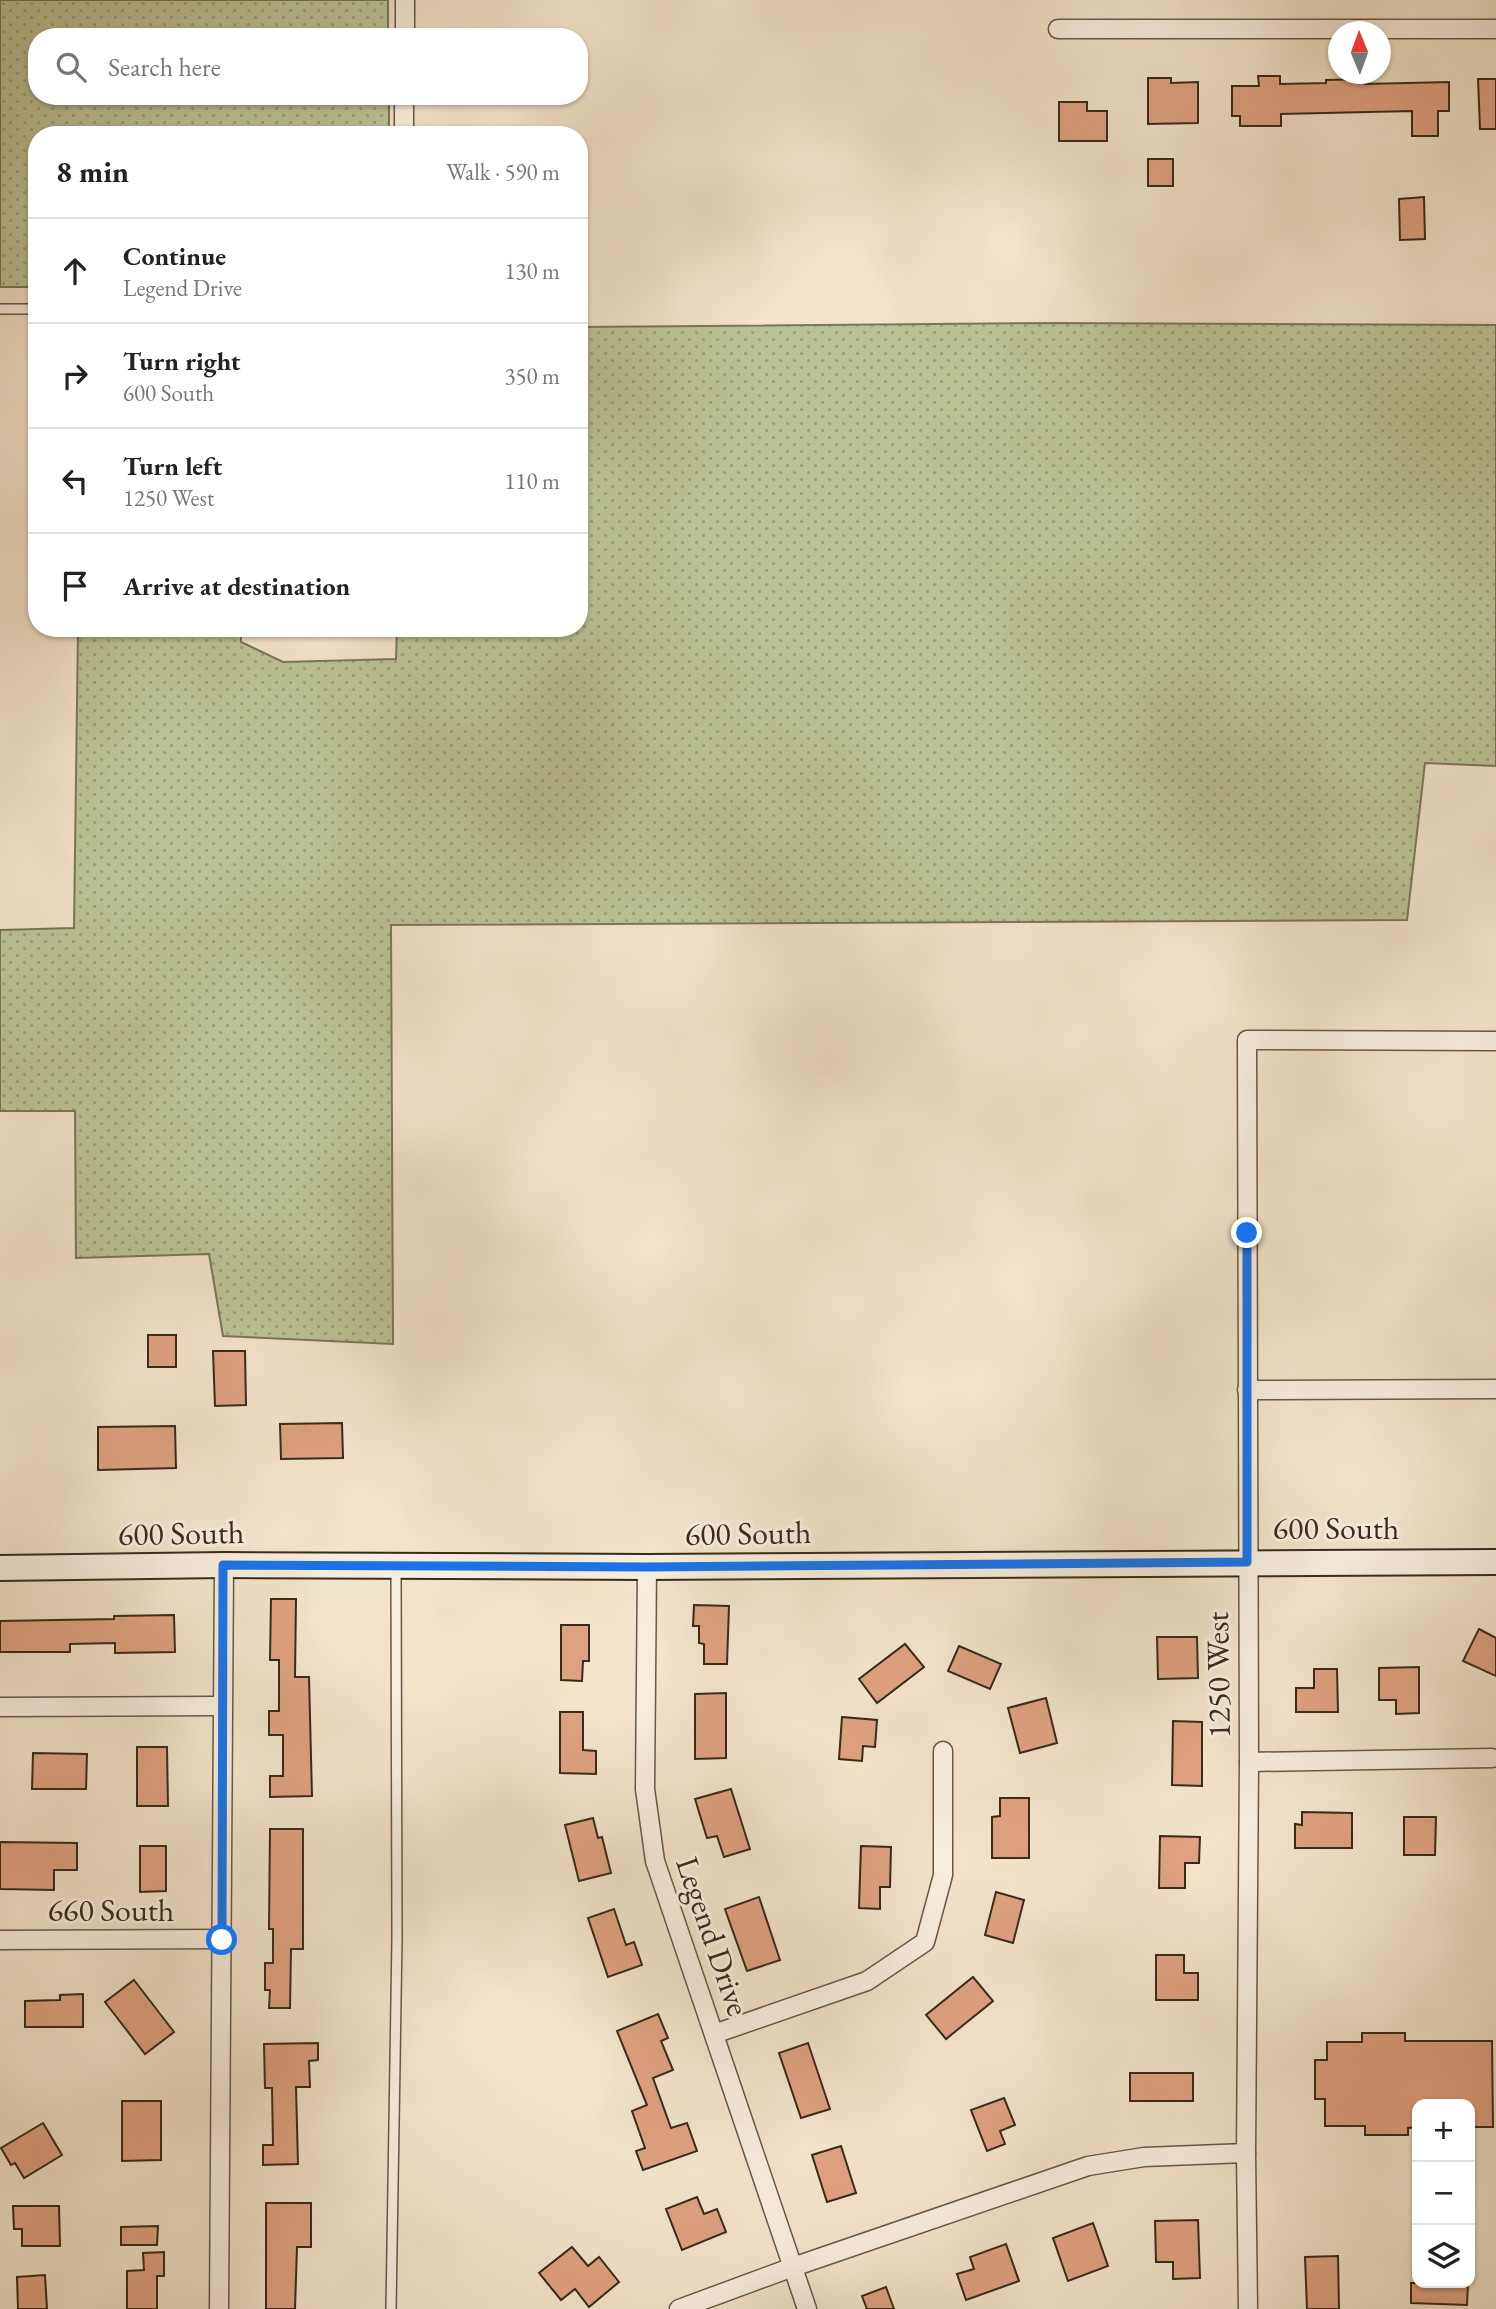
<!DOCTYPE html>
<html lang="en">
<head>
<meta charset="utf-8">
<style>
	:root { --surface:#fff; --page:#f2f2f2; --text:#222; --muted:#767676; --line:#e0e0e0 }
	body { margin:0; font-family:"EB Garamond",serif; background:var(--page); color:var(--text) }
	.controls { position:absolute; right:21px; bottom:21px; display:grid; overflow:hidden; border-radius:14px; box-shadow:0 2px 5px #0004 }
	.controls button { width:63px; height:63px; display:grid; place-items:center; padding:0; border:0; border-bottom:2px solid var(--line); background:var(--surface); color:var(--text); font:35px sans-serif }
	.compass { position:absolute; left:1328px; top:21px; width:63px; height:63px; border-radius:50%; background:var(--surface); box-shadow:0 2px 5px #0004; rotate:359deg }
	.stop { position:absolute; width:21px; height:21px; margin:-16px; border:5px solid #1a73e8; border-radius:50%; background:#fff }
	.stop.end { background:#1a73e8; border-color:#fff; box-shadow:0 2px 7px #0008 }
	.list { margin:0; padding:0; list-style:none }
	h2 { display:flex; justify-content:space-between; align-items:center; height:91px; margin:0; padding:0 28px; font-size:30px }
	h2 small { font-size:23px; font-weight:400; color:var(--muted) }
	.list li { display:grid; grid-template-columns:46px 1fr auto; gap:21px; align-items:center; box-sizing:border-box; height:105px; padding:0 28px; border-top:2px solid var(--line) }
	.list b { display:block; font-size:26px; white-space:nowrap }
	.list p { margin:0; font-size:23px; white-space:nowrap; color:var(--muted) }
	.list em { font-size:23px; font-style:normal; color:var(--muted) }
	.icon { flex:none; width:38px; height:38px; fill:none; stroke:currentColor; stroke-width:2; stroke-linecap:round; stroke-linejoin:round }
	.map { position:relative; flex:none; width:1496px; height:2309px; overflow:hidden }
	.search { position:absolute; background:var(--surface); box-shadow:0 2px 5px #0004; left:28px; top:28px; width:560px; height:77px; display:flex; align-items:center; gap:18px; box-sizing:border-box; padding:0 24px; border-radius:28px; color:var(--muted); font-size:26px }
	.panel { position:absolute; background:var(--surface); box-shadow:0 2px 5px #0004; left:28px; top:126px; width:560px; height:511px; border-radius:28px }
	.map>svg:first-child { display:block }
	.grass { fill:url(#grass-dots); stroke:#797758; stroke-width:2 }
	.building { fill:#dea181; stroke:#372b1b; stroke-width:2 }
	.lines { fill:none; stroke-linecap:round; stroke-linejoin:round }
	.lane-casing { stroke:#665946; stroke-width:12 }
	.street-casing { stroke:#665946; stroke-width:21 }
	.secondary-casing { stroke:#372b1b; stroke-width:28 }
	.lane { stroke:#f7eddc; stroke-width:9 }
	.street { stroke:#f7eddc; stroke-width:18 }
	.secondary { stroke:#f7eddc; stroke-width:24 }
	.route { stroke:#1a73e8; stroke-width:9 }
	.labels { text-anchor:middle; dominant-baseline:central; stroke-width:6; stroke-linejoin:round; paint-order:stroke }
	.street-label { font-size:32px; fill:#372b1b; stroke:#f7eddc }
</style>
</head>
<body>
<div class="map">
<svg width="1496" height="2309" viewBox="0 0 1496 2309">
	<defs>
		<pattern id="grass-dots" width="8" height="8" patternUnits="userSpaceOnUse" patternTransform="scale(1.75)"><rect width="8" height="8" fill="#bbc396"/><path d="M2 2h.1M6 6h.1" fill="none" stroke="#999f7a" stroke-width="1.8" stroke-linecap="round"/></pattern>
	</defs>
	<rect width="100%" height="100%" fill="#f2e3c9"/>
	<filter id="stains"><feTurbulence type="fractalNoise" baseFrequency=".00286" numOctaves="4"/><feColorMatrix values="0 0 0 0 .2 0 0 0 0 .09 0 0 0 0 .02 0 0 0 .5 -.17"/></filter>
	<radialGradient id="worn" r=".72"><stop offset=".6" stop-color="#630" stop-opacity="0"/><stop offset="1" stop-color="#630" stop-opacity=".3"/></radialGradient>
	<g class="grass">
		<path d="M0 0H388V37H37V96H389V135H37V287H0Z"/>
		<path d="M1054 323 1496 325V766L1425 763 1407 920 391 925 393 1344 223 1336 209 1254 76 1258 75 1111H0V930L74 928 78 628H241V642L283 662 396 659 397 628H579V327Z"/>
	</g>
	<g class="building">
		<path d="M1258 76H1280V84L1326 83V80L1365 79V84L1449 82V111H1438V136H1412V111L1281 114V126H1240V116H1232V86H1259Z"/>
		<path d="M1148 78H1171V83L1198 82V123L1148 124Z"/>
		<path d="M1478 79H1496V129H1480Z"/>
		<path d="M1059 102H1087V111H1107V141H1059Z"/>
		<rect x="1148" y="159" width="25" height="27"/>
		<path d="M1424 197 1425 239 1400 240 1399 199Z"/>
		<rect x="148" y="1335" width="28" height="32"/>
		<path d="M213 1351H245L246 1405 215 1406Z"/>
		<path d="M342 1423 343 1458 281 1459 280 1424Z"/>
		<path d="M175 1426 176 1468 98 1470V1427Z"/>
		<path d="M271 1599H296L295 1677H309L312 1796 270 1797V1776H283V1735H269V1711H279V1660H270Z"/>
		<path d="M694 1605 729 1606 727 1664H704V1644L699 1643V1626H693Z"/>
		<path d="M174 1615 175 1652 115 1653V1643L70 1644V1652H0V1621L114 1619V1616Z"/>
		<path d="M561 1625H589V1661H583L582 1681 561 1680Z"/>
		<path d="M1479 1629 1496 1638V1676L1463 1661Z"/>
		<path d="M1157 1637H1197L1198 1678 1158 1679Z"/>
		<path d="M905 1644 924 1667 877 1703 859 1679Z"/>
		<path d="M959 1646 1001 1664 990 1689 948 1671Z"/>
		<path d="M1419 1667V1713L1396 1714V1700H1379V1668Z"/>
		<path d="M1314 1669H1337L1338 1712H1296V1688H1314Z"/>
		<path d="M726 1693V1758L695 1759V1694Z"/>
		<path d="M1046 1698 1057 1743 1020 1753 1008 1708Z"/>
		<path d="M560 1712H583V1750L596 1751V1774L560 1773Z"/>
		<path d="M842 1717 877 1720 875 1747 863 1746 862 1761 839 1759Z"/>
		<path d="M1173 1721 1202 1722V1786L1172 1785Z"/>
		<path d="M137 1747H167L168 1806H137Z"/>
		<path d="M33 1753 87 1754 86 1789H32Z"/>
		<path d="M731 1789 750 1849 724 1857 717 1836 707 1838 695 1799Z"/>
		<path d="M1000 1798H1029V1858H992V1817L1000 1816Z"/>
		<path d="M1302 1812 1352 1813V1848H1295V1824L1302 1825Z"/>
		<path d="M1404 1817H1436L1435 1855H1404Z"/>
		<path d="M593 1818 598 1838 602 1837 611 1873 579 1881 565 1825Z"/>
		<path d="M270 1829H303V1949H291L290 2008H269L270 1990H265V1963H273V1929H269Z"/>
		<path d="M1160 1836 1200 1837 1199 1863H1185V1888H1159Z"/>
		<path d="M0 1842 77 1843V1870H54V1890L0 1889Z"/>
		<path d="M140 1846H166V1891L140 1892Z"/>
		<path d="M861 1846 891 1847 890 1887H880V1909L859 1908Z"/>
		<path d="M996 1892 1024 1900 1013 1943 985 1935Z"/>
		<path d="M759 1897 780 1960 747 1971 725 1909Z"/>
		<path d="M614 1909 626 1945 634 1942 642 1965 608 1977 588 1918Z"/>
		<path d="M1156 1955H1184V1973H1198V2000H1156Z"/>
		<path d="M973 1977 993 2001 946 2039 926 2015Z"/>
		<path d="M134 1980 174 2032 145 2054 105 2002Z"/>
		<path d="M83 1994V2027H25V2001L60 2000V1995Z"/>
		<path d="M658 2014 668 2038 661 2041 673 2070 653 2078 671 2128 687 2123 697 2151 643 2170 636 2151 645 2148 632 2111 647 2105 617 2031Z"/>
		<path d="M1362 2033H1405V2041H1492L1493 2127H1470V2104H1417V2127L1408 2128V2135H1365V2126H1325V2099H1315V2060H1327V2042H1362Z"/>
		<path d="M318 2043V2060L309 2061 310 2087H296L298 2164 263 2165V2145H273L272 2088H265L264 2044Z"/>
		<path d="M808 2043 830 2109 801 2118 779 2053Z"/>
		<rect x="1130" y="2073" width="63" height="28"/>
		<path d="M1004 2098 1015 2125 1000 2131 1005 2144 987 2151 971 2110Z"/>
		<path d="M122 2101H161V2160L122 2161Z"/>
		<path d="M43 2123 62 2155 24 2178 15 2163 11 2165 1 2148Z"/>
		<path d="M841 2146 856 2193 827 2202 812 2155Z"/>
		<path d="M697 2197 704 2214 717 2209 726 2232 682 2250 666 2209Z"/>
		<path d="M266 2203H311V2247H297L295 2309H266Z"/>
		<path d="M13 2206H59L60 2246H22V2229H14Z"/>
		<path d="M1198 2220 1200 2278 1173 2279V2262H1156L1155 2221Z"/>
		<path d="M1093 2223 1108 2266 1068 2281 1053 2238Z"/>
		<path d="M158 2226 157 2245H121V2227Z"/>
		<path d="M1006 2244 1019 2281 966 2300 957 2274 974 2269 970 2257Z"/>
		<path d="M572 2247 588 2266 599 2257 619 2282 589 2307 575 2289 561 2300 539 2273Z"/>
		<path d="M164 2252V2276H157V2309H127V2271L144 2270 143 2253Z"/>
		<path d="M1338 2256 1339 2309H1307L1305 2257Z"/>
		<path d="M45 2275 47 2309H18L17 2277Z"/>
		<path d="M1411 2283H1468L1467 2305 1411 2303Z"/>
		<path d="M886 2287 894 2309H867L862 2296Z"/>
	</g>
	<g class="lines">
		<defs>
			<g id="lane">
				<path d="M0 309H37"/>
				<path d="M391 2309 397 1938 396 1569"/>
			</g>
			<g id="street">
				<path d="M1058 29H1496"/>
				<path d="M405 37V0"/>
				<path d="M404 135V96"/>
				<path d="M1247 1390 1496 1389"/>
				<path d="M647 1567 645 1789 655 1861 807 2309"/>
				<path d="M0 1707 221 1706"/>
				<path d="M1249 1762 1492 1758"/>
				<path d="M0 1940 222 1939"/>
				<path d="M714 2034 867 1981 925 1942 943 1875V1751"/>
				<path d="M219 2309 224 1565"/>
				<path d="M679 2309 793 2267 1088 2166 1144 2157 1246 2153"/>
				<path d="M1248 2309 1246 2153 1249 1762 1247 1040 1496 1041"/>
			</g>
			<path id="secondary" d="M0 1568 224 1565 647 1567 1496 1562"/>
		</defs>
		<use href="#lane" class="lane-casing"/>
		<use href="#street" class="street-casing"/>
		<use href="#secondary" class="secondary-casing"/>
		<use href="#lane" class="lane"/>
		<use href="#street" class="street"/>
		<use href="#secondary" class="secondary"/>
	</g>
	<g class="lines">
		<path class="route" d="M222 1940 223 1565 647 1567 1247 1562V1233"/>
	</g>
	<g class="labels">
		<g class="street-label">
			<text x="1336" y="1528">600 South</text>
			<text transform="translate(181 1533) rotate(-1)">600 South</text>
			<text transform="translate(748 1533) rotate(-1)">600 South</text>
			<text transform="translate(1218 1675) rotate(-91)">1250 West</text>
			<text x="111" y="1910">660 South</text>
			<text transform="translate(713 1936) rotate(71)">Legend Drive</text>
		</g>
	</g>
	<rect width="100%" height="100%" filter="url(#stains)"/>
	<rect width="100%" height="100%" fill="url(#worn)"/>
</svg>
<div class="controls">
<button>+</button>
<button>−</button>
<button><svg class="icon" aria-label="layers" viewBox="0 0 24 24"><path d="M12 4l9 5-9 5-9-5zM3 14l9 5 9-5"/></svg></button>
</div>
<svg class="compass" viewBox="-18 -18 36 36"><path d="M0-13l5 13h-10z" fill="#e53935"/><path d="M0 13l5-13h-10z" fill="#767676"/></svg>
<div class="stop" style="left:222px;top:1940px"></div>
<div class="stop end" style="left:1247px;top:1233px"></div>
<div class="search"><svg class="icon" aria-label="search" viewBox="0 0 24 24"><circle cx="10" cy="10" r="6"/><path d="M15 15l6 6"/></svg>Search here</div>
<section class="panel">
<h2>8 min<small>Walk · 590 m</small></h2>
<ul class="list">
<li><svg class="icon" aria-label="ahead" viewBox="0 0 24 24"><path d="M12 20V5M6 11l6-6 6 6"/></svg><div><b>Continue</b><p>Legend Drive</p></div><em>130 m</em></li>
<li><svg class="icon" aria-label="right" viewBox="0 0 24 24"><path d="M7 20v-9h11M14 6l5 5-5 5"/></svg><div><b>Turn right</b><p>600 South</p></div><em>350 m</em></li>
<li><svg class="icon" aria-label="left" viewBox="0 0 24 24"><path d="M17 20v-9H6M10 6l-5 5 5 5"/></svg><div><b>Turn left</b><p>1250 West</p></div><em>110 m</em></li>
<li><svg class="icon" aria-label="arrive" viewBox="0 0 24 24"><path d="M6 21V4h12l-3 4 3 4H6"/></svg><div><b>Arrive at destination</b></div></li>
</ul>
</section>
</div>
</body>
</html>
